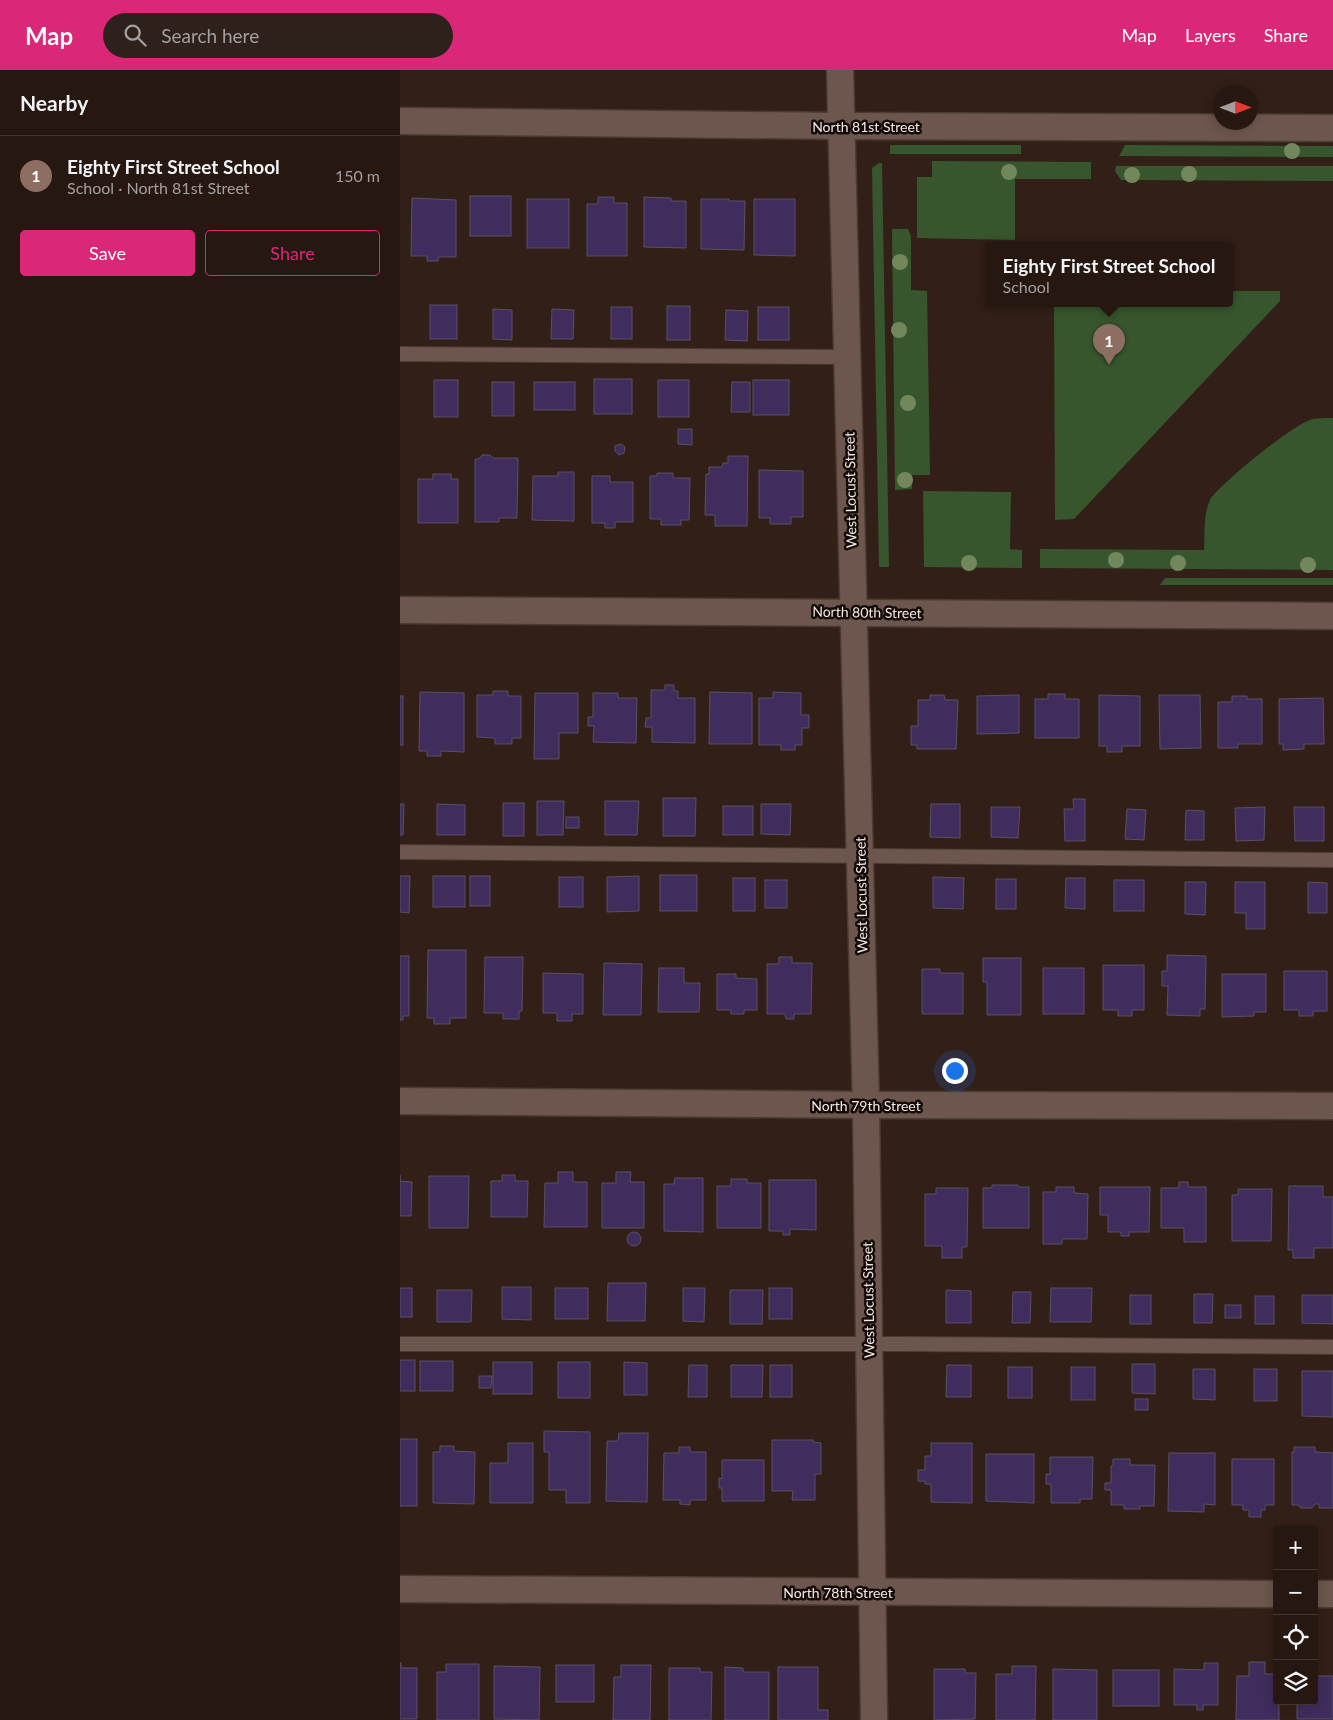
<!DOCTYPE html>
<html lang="en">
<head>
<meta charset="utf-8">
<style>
	:root { --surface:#261711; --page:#2e201a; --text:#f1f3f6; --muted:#a49f9f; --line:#423631; --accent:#db2777 }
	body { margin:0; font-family:Lato,sans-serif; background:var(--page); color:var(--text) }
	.controls { position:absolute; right:15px; bottom:15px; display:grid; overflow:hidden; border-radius:5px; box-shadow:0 2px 12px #0003 }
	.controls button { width:45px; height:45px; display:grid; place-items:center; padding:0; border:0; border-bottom:1px solid var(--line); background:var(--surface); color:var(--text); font:25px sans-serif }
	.compass { position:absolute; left:813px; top:15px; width:45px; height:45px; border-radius:50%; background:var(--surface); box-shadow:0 2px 12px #0003; rotate:90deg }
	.you { position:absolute; left:554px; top:1000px; width:18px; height:18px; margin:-12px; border:4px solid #fff; border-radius:50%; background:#1a73e8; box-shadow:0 0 0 8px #1a73e833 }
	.badge { display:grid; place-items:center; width:32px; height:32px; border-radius:50%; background:var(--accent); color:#fff; font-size:16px; font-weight:700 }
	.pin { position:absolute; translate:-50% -41px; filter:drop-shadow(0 1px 2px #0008) }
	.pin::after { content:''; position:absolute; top:26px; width:18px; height:15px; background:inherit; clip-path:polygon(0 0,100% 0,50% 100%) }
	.popup { position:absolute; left:585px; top:172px; width:248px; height:65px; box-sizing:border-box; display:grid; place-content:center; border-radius:5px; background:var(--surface); filter:drop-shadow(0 1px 4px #0005); font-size:16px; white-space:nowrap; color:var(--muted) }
	.popup b { font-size:19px; color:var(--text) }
	.popup::after { content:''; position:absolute; left:50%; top:100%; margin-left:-10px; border:10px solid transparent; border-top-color:var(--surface) }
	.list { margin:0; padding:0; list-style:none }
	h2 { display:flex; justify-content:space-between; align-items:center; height:65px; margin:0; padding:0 20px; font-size:21px }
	h2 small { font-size:16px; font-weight:400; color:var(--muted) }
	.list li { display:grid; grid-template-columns:32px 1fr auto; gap:15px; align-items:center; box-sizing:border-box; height:80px; padding:0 20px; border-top:1px solid var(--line) }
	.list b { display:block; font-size:19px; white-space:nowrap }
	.list p { margin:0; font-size:16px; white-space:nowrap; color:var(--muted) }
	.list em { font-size:16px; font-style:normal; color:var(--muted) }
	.actions { display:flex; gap:10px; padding:15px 20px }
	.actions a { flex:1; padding:11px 0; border:1px solid var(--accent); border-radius:5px; text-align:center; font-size:18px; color:var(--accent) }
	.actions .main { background:var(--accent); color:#fff }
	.icon { flex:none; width:28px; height:28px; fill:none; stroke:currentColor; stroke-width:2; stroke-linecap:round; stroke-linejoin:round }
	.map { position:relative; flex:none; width:933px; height:1650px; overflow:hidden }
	header { display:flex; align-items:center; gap:30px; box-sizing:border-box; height:70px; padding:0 25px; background:var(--accent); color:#fff }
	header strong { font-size:24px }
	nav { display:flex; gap:28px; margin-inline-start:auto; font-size:18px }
	.search { width:350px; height:45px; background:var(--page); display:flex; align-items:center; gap:12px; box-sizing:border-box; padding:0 18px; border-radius:28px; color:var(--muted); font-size:19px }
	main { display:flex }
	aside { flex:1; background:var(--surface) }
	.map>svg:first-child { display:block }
	.green { fill:#37562d }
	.building { fill:#402c5d; stroke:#585164 }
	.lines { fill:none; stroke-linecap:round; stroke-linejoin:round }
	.service-casing { stroke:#4a3a34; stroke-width:16 }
	.minor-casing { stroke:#4a3a34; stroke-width:29 }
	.service { stroke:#6c564d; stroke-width:14 }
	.minor { stroke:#6c564d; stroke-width:26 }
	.tree { fill:#72885c }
	.labels { text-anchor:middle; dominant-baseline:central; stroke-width:5; stroke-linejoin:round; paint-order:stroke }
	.street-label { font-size:14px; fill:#f7e9e4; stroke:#130b08 }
</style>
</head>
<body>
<header>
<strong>Map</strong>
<div class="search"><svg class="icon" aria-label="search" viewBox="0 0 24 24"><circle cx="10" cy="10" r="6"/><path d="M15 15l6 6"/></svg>Search here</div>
<nav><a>Map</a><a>Layers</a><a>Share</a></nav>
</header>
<main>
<aside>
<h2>Nearby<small></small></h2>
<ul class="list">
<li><span class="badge" style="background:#8d6e63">1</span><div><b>Eighty First Street School</b><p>School · North 81st Street</p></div><em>150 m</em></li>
</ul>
<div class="actions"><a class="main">Save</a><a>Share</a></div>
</aside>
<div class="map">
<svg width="933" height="1650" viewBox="0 0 933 1650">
	<rect width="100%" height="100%" fill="#321f17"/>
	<g class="green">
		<rect x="490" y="75" width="131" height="9"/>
		<path d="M725 75 933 76V87L719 86Z"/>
		<path d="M532 91 691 92V109H615V170L517 168V107H532Z"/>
		<path d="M479 93H482L489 497H479L472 98Z"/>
		<path d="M716 96H933V111L721 110 715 101Z"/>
		<path d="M492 159H508L511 166V220L527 221 530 405H512V419L495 420Z"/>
		<path d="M829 221H880V231L674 449 655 450 654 234H829Z"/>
		<path d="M933 348V500L640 498V479L804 480C805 464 803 445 810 430 818 415 893 355 910 350 916 348 926 348 933 348Z"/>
		<path d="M523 421 611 422 610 479 622 480V498L524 497Z"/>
		<path d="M765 508H933V515H760Z"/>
	</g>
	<g class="building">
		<rect x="70" y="126" width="41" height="40"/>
		<path d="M198 127H214V133H227V186H187V134H198Z"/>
		<path d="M244 127 271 128V131H286V178L244 177Z"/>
		<path d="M12 128 56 130V187H38V191H27V186H11Z"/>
		<rect x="127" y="129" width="42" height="49"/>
		<path d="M301 129H329V131H345L344 180 301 179Z"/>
		<path d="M354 129H395V186L354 185Z"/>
		<rect x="30" y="235" width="27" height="34"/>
		<rect x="267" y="236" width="23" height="34"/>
		<rect x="211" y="237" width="21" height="32"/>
		<rect x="358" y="237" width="31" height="33"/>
		<path d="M93 239 112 240V270L93 269Z"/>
		<path d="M152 239 174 240 173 269H151Z"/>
		<path d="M326 240 348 241 347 271 325 270Z"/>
		<rect x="194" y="309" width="38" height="35"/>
		<rect x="34" y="310" width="24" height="37"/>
		<rect x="258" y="310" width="31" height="37"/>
		<rect x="353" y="310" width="36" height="35"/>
		<rect x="92" y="312" width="22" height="34"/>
		<rect x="134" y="312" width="41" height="28"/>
		<path d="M332 312H350V342H331Z"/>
		<path d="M278 359H292V375L278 374Z"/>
		<path d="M221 374 225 377 224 383 219 385 215 381V376Z"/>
		<path d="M82 385H90L93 388H118L117 448H99V452H75V389H79Z"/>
		<path d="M328 386H348L347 456H315V445H305L306 404H309V397H322L323 393H328Z"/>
		<path d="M359 400 403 401V447H391V454H370V448H359Z"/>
		<path d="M158 402H174V451L132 450 133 406H158Z"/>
		<path d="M257 403H273V408H290L289 450H281V455H261V449H250V406H257Z"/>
		<path d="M33 404H51V409H58V453H18V409H33Z"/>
		<path d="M192 406H210V412H233V452H215V458H205V453H192Z"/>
		<path d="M265 615H274V621H278V628H295V673L252 672V657H245L246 648H251V620H265Z"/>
		<path d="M93 621H108V626H121V668H112V674H95V668L77 667V625H93Z"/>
		<path d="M20 622 64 623V682L41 681V686H27V681H19Z"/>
		<path d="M310 622 352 623V674H309Z"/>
		<path d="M373 622 401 623V645H409V658H402V675H395V680H381V675H359V628H373Z"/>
		<path d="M135 623H178V663H159V689H134Z"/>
		<path d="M193 623H218V628H237L236 673 193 672 194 656H188V647H193Z"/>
		<path d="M648 624H665V629H679V668H635V629H648Z"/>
		<path d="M530 625H544L545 630H558L556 679H517V675H511V656H518V630H530Z"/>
		<path d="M619 625V663L577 664V626Z"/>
		<path d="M699 625 740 626V676H722V682H707V676H699Z"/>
		<path d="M759 625H800L801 678 760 679Z"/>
		<rect x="0" y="626" width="3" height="49"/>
		<path d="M832 626H847V629H862V674H838V678H818V632H832Z"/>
		<path d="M923 628 924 674H904V679L883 680V674H879V629Z"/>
		<path d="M263 728H296L295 766H263Z"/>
		<path d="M673 729H685V771H665L664 739H674Z"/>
		<path d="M137 731H164L163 765H137Z"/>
		<path d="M205 731H239L237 765H205Z"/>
		<rect x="103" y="733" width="21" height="33"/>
		<path d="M0 734H4L3 765H0Z"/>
		<path d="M37 734 65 735V765H37Z"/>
		<path d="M361 734H391L390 765 361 764Z"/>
		<path d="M531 734H560V768L530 767Z"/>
		<rect x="323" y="736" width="30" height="29"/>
		<path d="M591 737H620L618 768 591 767Z"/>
		<path d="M865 737 864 770 836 771 835 738Z"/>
		<path d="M894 737H924V771H895Z"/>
		<path d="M727 739 746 740 744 770 725 769Z"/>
		<path d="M786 740 804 741V770H785Z"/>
		<rect x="166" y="747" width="13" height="11"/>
		<rect x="260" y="805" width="37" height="36"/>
		<path d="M0 806H10L9 843 0 842Z"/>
		<rect x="33" y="806" width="32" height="31"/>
		<rect x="70" y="806" width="20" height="30"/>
		<path d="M239 806V841L207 842V807Z"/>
		<rect x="159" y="807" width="24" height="30"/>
		<path d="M533 807 564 808 563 839 533 838Z"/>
		<rect x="333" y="808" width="22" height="33"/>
		<path d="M666 808H685V839L665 838Z"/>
		<rect x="596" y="809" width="20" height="30"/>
		<rect x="365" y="810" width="22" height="28"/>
		<rect x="714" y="810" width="30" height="31"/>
		<path d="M785 812H806L805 845 785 844Z"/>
		<path d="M835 812H865V859H846V843H835Z"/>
		<path d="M908 812 927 813V843H908Z"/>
		<path d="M28 880H66V948H50V954H34V948H27Z"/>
		<path d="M767 885 806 886 805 939H800V946L767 945 768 916H762V901H767Z"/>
		<path d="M0 886H9V946H3V950H0Z"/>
		<path d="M85 887H123L122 941H119V949H103V943H84Z"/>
		<path d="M379 887H392V893H412L411 944H394V949H386L385 944H367V894H379Z"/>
		<path d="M583 888H621V945H587V912H583Z"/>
		<path d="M204 893 242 894 241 945H203Z"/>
		<path d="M703 895H744V940H732V946H718V940H703Z"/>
		<path d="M259 898H284V913H300L299 942H258Z"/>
		<rect x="643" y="898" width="41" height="46"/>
		<path d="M522 899H540V903H563V944H522Z"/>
		<path d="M884 901H927V941H913V946H899V940H884Z"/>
		<path d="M143 903 183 904V944H172V951H157V943H143Z"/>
		<path d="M317 904H336V908L357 909V940H344V944H331V940H317Z"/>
		<path d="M822 904H866V942H854V946L822 947Z"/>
		<path d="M158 1102H173V1112H187V1157H144L145 1113H158Z"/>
		<path d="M216 1102H231L230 1112H244V1158H202V1113H216Z"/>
		<path d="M0 1105V1111L12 1112 11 1146H0Z"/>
		<path d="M102 1105H115V1111H128L127 1147H91V1111H102Z"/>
		<path d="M29 1106H69L68 1158H29Z"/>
		<path d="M275 1108H303V1162L264 1161V1114H274Z"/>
		<path d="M331 1109H347V1113H361V1158H317V1116H331Z"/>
		<path d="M369 1110H416V1160L390 1159V1165H383V1161H369Z"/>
		<path d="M779 1112H788V1117H806V1172H784V1158H761V1118H779Z"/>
		<path d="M592 1115H618V1117H629V1158H583V1118H592Z"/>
		<path d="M889 1116H923V1127H933V1178H914V1188H893V1180H888Z"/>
		<path d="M656 1117H674V1123L688 1124 687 1169H662V1174H643V1122H656Z"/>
		<path d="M700 1117H750L749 1162H729V1166H721V1162H708V1145H700Z"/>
		<path d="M536 1118H568L567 1177H562V1188H542V1176H525V1124H536Z"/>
		<path d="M838 1119H872L871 1171H832V1125H838Z"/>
		<circle cx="234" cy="1169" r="7"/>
		<path d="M208 1213H246L245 1251H207Z"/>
		<path d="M102 1217H131V1250L102 1249Z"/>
		<rect x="0" y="1218" width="12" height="29"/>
		<rect x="155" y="1218" width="33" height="31"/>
		<path d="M283 1218H305L304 1252 283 1251Z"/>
		<rect x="369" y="1218" width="23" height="31"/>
		<path d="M651 1218H692L691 1252H650Z"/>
		<path d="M37 1220H72L71 1252H37Z"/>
		<path d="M330 1220H363L362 1254H330Z"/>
		<path d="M546 1220 571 1221V1253H546Z"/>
		<path d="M613 1222H631L630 1253H612Z"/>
		<path d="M794 1224H813L812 1253H794Z"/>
		<rect x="730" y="1225" width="21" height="29"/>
		<path d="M902 1225H933V1254L902 1253Z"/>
		<rect x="855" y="1226" width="19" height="28"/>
		<rect x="825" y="1235" width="16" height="13"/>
		<rect x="0" y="1290" width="15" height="31"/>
		<rect x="20" y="1291" width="33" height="30"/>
		<rect x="93" y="1292" width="39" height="32"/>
		<rect x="158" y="1292" width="32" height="36"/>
		<path d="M224 1292 247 1293V1325H224Z"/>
		<path d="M732 1294H755V1324L732 1323Z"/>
		<path d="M289 1295H307V1327H288Z"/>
		<path d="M331 1295H363L362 1327H331Z"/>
		<rect x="370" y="1295" width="22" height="32"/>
		<path d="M547 1295H571V1327H546Z"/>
		<rect x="608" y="1297" width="24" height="31"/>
		<rect x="671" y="1297" width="24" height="33"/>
		<path d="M793 1299H815V1330L793 1329Z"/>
		<rect x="854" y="1299" width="23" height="32"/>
		<path d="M902 1301H933V1347L902 1346Z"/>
		<path d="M79 1306H92L91 1318H79Z"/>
		<rect x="735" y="1329" width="13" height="11"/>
		<path d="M144 1361 190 1362V1433H166V1420H149V1382H144Z"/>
		<path d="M219 1363H248L247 1432 206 1431 207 1371H218Z"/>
		<rect x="0" y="1369" width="17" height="67"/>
		<path d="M372 1370H413V1372L421 1373V1404H415V1430H392L393 1421H372Z"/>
		<path d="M108 1373H133V1433H90V1393H108Z"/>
		<path d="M531 1373H572V1433L531 1432V1414H525V1411H518V1400H525V1386H531Z"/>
		<path d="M40 1376H54V1381L75 1382 74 1434 33 1433V1382H40Z"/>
		<path d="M279 1377H290V1382H306V1430H290V1435L280 1434V1430H263L264 1383H279Z"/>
		<path d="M894 1377H915V1382L933 1383V1438H919V1434H915L912 1438H901L898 1435H892V1382H894Z"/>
		<path d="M769 1383H815V1435L804 1434V1442L768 1441Z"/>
		<path d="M586 1384H634V1433L586 1431Z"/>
		<path d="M650 1387H693L692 1429H680V1433H651V1414H646V1404H650Z"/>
		<path d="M713 1389H730V1395H755L754 1436H740V1439H724V1435H711V1420H705V1413H711V1396H713Z"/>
		<path d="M832 1389H874V1435H865V1440H861V1447H849V1440H843V1435H832Z"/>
		<path d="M322 1390H364V1431H322V1418H319V1408L322 1409Z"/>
		<path d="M849 1592H865V1604H877V1631H879V1650H836L837 1606H849Z"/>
		<path d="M0 1593H1V1598H17V1649H0Z"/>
		<path d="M804 1593H818V1635H803V1640H797V1635H774V1599L804 1600Z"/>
		<path d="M46 1594H79V1650H37V1602H46Z"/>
		<rect x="156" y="1595" width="38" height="37"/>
		<path d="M221 1595H251L250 1650H213L214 1607H221Z"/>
		<path d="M94 1596 140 1597 139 1650 94 1649Z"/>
		<path d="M612 1596H636L635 1650H596V1604H612Z"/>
		<path d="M325 1597 343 1598V1602H369V1650H325Z"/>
		<path d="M378 1597H418V1640H428V1650H378Z"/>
		<path d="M269 1598H300V1602H312L311 1650H269Z"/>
		<path d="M534 1599H565V1603H576L575 1649 534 1650Z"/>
		<path d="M653 1599 697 1600V1650H653Z"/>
		<rect x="713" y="1600" width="46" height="36"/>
		<path d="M914 1606H933V1649H897V1633H892V1631H914Z"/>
	</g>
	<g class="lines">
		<defs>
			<g id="service">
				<path d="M0 284 447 287"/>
				<path d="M0 782 933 790"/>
				<path d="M0 1274H505L933 1277"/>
			</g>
			<g id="minor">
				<path d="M440 0 466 1035 474 1650"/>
				<path d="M0 51 441 56 933 58"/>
				<path d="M0 540 933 546"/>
				<path d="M0 1031 466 1035 933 1036"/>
				<path d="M0 1519 877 1524"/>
				<path d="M914 1524H933"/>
			</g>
		</defs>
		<use href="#service" class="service-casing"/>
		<use href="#minor" class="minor-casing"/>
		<use href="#service" class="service"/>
		<use href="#minor" class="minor"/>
	</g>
	<g class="tree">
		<circle cx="892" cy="81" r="8"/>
		<circle cx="609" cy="102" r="8"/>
		<circle cx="789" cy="104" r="8"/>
		<circle cx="732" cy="105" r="8"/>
		<circle cx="500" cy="192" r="8"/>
		<circle cx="499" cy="260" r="8"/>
		<circle cx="508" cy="333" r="8"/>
		<circle cx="505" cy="410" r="8"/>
		<circle cx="716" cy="490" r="8"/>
		<circle cx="569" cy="493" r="8"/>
		<circle cx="778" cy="493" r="8"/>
		<circle cx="908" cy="495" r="8"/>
	</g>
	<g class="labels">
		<g class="street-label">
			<text x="466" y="56">North 81st Street</text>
			<text transform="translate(450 420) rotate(-91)">West Locust Street</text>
			<text transform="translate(467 542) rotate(1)">North 80th Street</text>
			<text transform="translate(461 825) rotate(-91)">West Locust Street</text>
			<text x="466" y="1035">North 79th Street</text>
			<text transform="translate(468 1230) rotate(-91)">West Locust Street</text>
			<text x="438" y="1522">North 78th Street</text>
		</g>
	</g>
</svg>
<div class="controls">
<button>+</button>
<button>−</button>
<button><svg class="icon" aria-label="locate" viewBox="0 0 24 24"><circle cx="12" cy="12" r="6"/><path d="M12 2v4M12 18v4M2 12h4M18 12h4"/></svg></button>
<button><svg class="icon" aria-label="layers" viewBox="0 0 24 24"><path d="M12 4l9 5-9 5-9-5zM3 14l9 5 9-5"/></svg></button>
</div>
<svg class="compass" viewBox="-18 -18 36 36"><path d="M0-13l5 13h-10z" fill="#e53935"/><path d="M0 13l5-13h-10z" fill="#a49f9f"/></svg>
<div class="you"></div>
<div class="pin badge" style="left:709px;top:295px;background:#8d6e63">1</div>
<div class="popup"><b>Eighty First Street School</b>School</div>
</div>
</main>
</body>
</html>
